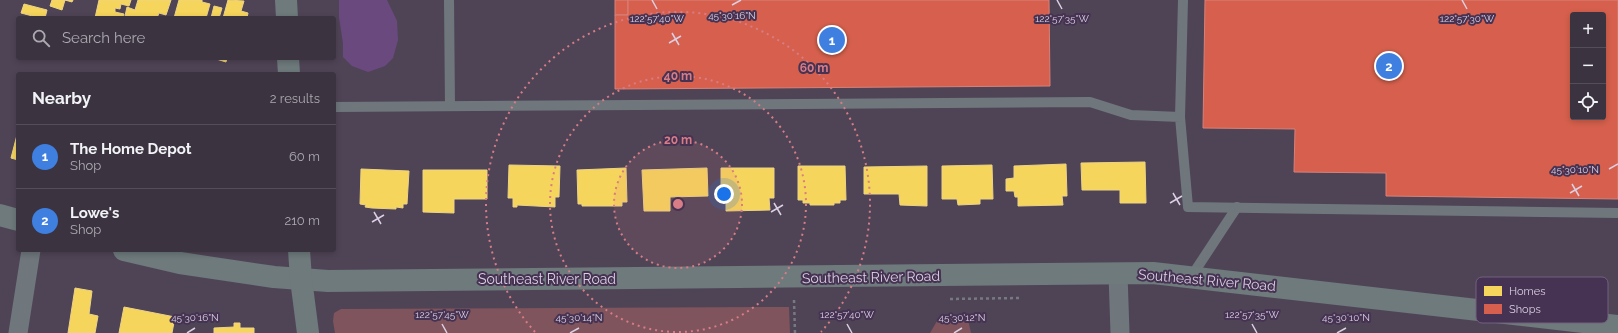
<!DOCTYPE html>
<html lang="en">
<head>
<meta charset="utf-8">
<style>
	:root { --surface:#3b3340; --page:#423b47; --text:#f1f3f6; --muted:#acaab1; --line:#544e59; --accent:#a99eb2 }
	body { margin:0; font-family:Raleway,sans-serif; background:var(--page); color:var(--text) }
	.controls { position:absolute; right:12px; top:12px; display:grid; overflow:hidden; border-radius:4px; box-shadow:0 2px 6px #0003 }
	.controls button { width:36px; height:36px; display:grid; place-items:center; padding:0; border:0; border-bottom:1px solid var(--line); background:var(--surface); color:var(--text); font:20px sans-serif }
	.you { position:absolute; left:724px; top:194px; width:14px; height:14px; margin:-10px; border:3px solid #fff; border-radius:50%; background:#1a73e8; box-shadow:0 0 0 6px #1a73e833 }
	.badge { display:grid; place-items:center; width:26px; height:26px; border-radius:50%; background:var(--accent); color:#fff; font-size:13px; font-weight:700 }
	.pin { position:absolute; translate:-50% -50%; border:2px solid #fff; box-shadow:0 1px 4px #0006 }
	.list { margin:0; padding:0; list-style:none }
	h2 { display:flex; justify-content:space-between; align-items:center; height:52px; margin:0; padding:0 16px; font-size:17px }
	h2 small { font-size:13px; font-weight:400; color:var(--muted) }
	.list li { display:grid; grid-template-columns:26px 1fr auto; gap:12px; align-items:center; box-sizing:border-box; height:64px; padding:0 16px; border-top:1px solid var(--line) }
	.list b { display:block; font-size:15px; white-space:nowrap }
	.list p { margin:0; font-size:13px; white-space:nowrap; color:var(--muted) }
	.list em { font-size:13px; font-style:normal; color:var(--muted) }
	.icon { flex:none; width:22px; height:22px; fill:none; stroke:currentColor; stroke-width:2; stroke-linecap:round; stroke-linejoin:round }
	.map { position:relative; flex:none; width:1618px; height:333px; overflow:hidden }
	.search { position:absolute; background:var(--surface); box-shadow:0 2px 6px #0003; left:16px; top:16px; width:320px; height:44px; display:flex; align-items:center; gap:10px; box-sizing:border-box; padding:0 14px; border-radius:4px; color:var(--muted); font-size:15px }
	.panel { position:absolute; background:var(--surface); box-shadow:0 2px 6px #0003; left:16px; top:72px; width:320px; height:180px; border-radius:4px }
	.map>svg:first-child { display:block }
	.green { fill:#7f545c }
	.water { fill:#6a497f }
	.homes { fill:#f6d55c; stroke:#eed384 }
	.shops { fill:#d6604d; stroke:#d7817a; fill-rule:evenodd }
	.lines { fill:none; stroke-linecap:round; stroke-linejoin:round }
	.path { stroke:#777980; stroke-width:2.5; stroke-dasharray:3 3; stroke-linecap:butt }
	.lane { stroke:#6f777c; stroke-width:10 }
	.street { stroke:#6f777c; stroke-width:19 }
	.secondary { stroke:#6e7a7c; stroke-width:22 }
	.ticks { fill:none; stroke:#dacfe3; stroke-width:1.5 }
	.ring { fill:none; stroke:#d87c86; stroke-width:2; stroke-dasharray:2 4 }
	.labels { text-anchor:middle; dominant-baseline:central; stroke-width:4; stroke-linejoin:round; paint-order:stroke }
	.street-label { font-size:14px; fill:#dacfe3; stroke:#463252 }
	.key { fill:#463252; stroke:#72617e; stroke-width:1 }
	.key-label { font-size:11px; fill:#dacfe3 }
	.ticks-label { font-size:10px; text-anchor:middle; fill:#dacfe3; stroke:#463252; stroke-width:4; stroke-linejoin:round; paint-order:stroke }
	.centre { fill:#d87c86; stroke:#463252; stroke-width:2 }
	.ring-label { font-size:12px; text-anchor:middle; font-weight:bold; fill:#d87c86; stroke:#463252; stroke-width:4; stroke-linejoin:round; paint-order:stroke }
</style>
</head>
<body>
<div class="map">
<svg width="1618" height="333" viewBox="0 0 1618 333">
	<rect width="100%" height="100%" fill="#4f4456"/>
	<g class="green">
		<path d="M789 307 790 333H335L333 321 334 313 341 309Z"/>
		<path d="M967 315 971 333H930L937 321Z"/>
	</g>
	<path class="water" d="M339 0H387L397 21 398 40 393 58 385 66 368 72 352 66 343 57V43L339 18Z"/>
	<g class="homes">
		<path d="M52 0H73L72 2 65 0 62 10 50 6Z"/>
		<path d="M99 0H131L129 6 121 4 120 9 115 8V12L124 14 123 18H95Z"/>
		<path d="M138 0H171L166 15 159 13 157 18H131L125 16 127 7 135 10Z"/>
		<path d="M179 0H202V2L210 4 206 18H174Z"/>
		<path d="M228 0 244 1 241 11 248 13 247 18H223Z"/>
		<path d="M24 4 47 10 45 18H40L21 13Z"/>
		<path d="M214 6 222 8 219 18H211Z"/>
		<path d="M213 58H227L226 62Z"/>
		<path d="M18 131V160L11 158Z"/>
		<path d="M1145 162 1146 203H1120V190H1082L1081 163Z"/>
		<path d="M1066 164 1067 196H1062L1063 205 1018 206V197H1015L1014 191H1006V179L1014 178V166Z"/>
		<path d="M509 165 560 166 559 197H555V207L517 205V207H513V198H508Z"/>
		<path d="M992 165 993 199H980V204L958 205 957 199H942V166Z"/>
		<path d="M798 166H845L846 200H840V203H834V205H810V203H803V200H798Z"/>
		<path d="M927 166V206L900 205 899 194H864V167Z"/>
		<path d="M626 168 627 202H622V206H582V204H578L577 170Z"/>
		<path d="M707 168 708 196 670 197V211H644L642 170Z"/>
		<path d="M721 168H774V198H769L770 210 726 211V198H721Z"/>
		<path d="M361 169 409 171 407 204H403V208L396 207V209L372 208 365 207 366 205 360 204Z"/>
		<path d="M423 170H487V199H454V213L423 212Z"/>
		<path d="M75 288 92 291 89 314 98 316 95 333H68Z"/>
		<path d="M124 307 175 317 172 333H119Z"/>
		<path d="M234 323H240V328H254V333H214V328L234 327Z"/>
	</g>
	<g class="shops">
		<rect x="615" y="0" width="13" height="15"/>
		<path d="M628 0H1049L1050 86 615 89V15H628Z"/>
		<path d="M1205 0H1618V199L1386 196V173L1294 172 1295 129 1203 128ZM1573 15H1603V117H1573Z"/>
	</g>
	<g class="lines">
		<g class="path">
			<path d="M950 299 1021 298"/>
			<path d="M794 300 795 333"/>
		</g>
		<g class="lane">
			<path d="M449 0 450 106"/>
			<path d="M334 107 1090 102 1131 115 1180 117 1188 207 1618 213"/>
			<path d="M1180 117 1183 0"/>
			<path d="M1191 277 1237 207"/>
		</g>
		<g class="street">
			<path d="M1118 274 1120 333"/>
			<path d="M18 333 31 250"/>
		</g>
		<g class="secondary">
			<path d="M286 0 287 18"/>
			<path d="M288 58 289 74"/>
			<path d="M0 215 18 220"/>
			<path d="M124 250 180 263 274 277 328 281 1153 273 1618 326"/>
			<path d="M299 250 301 279 308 333"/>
		</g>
	</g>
	<path class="ticks" d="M652 0 657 9M1057 0 1062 9M1462 0 1467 9M732 5 741 0M672 33 679 45M669 43 681 36M1609 169 1618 164M1572 184 1579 196M1173 193 1180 205M1570 193 1582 186M774 203 781 215M1170 203 1182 196M374 212 381 224M771 212 783 205M372 222 384 215M442 324 447 333M847 324 852 333M1252 324 1257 333M187 333 195 328M570 333 579 328M954 333 962 328M1337 333 1346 328"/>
	<circle cx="678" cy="204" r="64" fill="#d87c86" fill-opacity=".12"/>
	<g class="ring">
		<circle cx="678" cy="204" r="64"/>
		<circle cx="678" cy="204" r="128"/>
		<path d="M535 332A192 192 0 1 1 821 332"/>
	</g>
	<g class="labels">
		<g class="street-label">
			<text transform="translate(871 277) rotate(-1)">Southeast River Road</text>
			<text x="547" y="279">Southeast River Road</text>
			<text transform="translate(1207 280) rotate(5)">Southeast River Road</text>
		</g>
	</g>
	<rect x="1476" y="277" width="132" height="46" rx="6" class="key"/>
	<rect x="1484" y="286" width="18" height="10" fill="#f6d55c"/>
	<rect x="1484" y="304" width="18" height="10" fill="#d6604d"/>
	<g class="key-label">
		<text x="1509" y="295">Homes</text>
		<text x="1509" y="313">Shops</text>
	</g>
	<g class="ticks-label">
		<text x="732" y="19">45°30'16"N</text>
		<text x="1062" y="22">122°57'35"W</text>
		<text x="657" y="22">122°57'40"W</text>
		<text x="1467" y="22">122°57'30"W</text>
		<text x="1575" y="173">45°30'10"N</text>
		<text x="442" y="318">122°57'45"W</text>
		<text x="847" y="318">122°57'40"W</text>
		<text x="1252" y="318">122°57'35"W</text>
		<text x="195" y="321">45°30'16"N</text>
		<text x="579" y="321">45°30'14"N</text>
		<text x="962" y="321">45°30'12"N</text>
		<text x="1346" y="321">45°30'10"N</text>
	</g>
	<circle cx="678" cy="204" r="6" class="centre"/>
	<g class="ring-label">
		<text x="814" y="72">60 m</text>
		<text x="678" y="80">40 m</text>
		<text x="678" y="144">20 m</text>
	</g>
</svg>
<div class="controls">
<button>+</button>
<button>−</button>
<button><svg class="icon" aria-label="locate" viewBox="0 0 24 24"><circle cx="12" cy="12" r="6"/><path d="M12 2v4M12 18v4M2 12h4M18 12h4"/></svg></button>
</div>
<div class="you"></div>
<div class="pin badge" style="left:832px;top:40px;background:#3f7fe0">1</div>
<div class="pin badge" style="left:1389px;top:66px;background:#3f7fe0">2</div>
<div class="search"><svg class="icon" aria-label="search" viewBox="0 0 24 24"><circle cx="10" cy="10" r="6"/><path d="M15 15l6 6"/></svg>Search here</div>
<section class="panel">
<h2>Nearby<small>2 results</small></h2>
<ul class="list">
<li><span class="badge" style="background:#3f7fe0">1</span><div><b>The Home Depot</b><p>Shop</p></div><em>60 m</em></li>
<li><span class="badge" style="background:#3f7fe0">2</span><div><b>Lowe's</b><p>Shop</p></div><em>210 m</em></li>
</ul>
</section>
</div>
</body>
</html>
